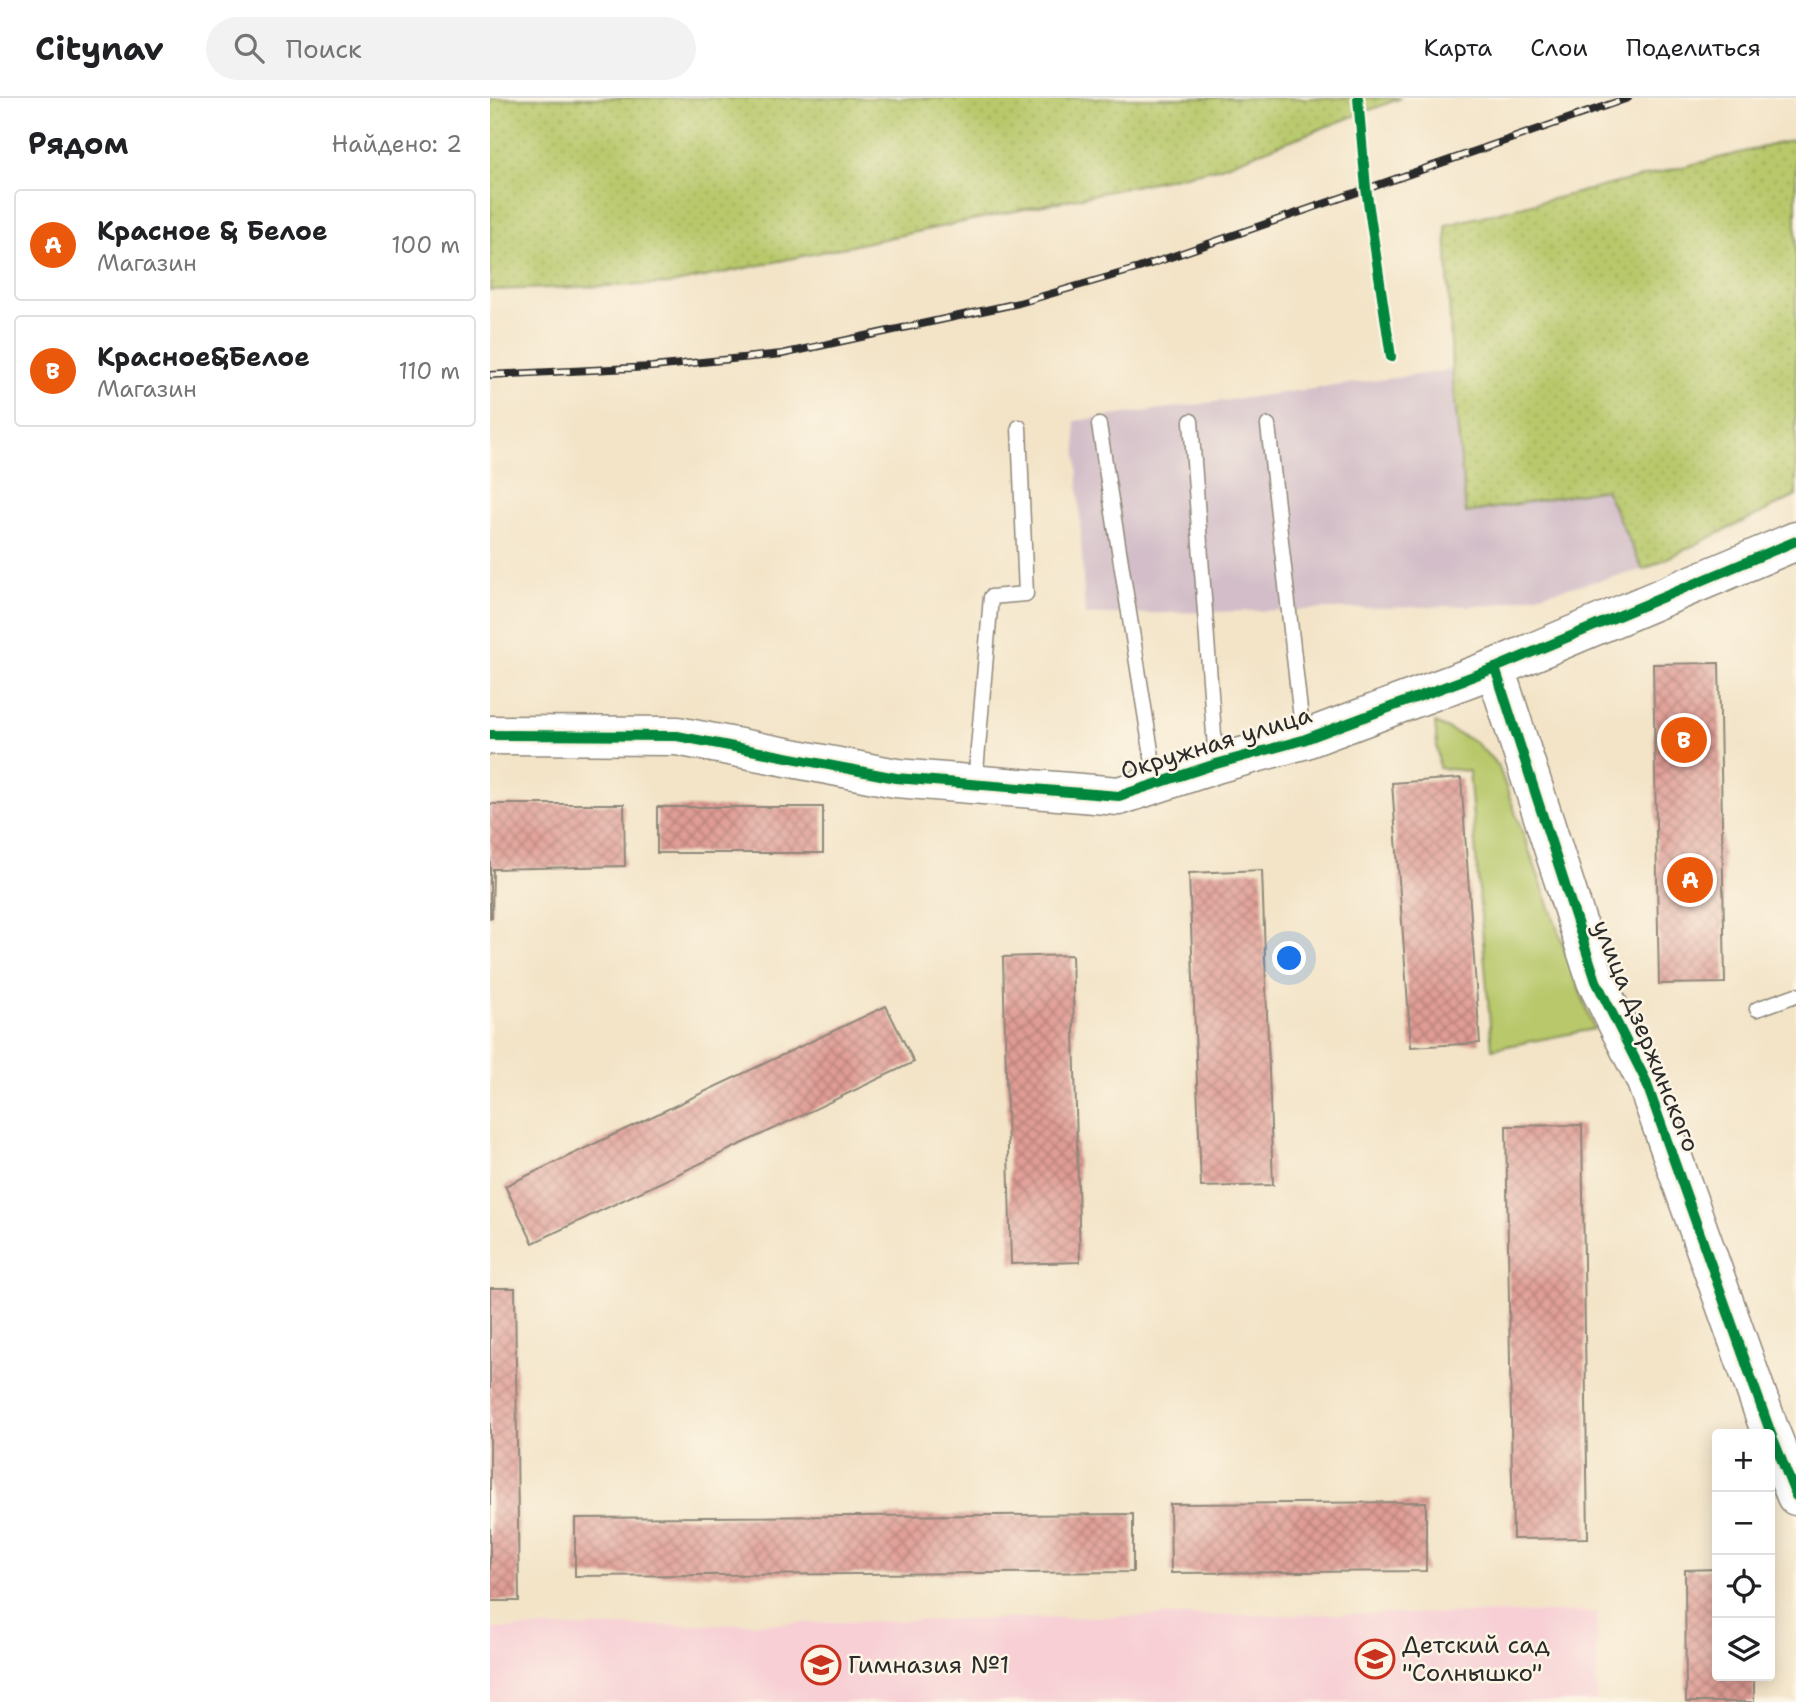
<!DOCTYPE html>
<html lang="ru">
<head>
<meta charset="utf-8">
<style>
	:root { --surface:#fff; --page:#f2f2f2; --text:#202124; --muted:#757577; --line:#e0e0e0; --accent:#ea580c }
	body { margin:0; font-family:"Shantell Sans",sans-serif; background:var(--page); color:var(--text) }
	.controls { position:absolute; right:21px; bottom:21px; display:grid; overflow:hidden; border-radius:7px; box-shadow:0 4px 18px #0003 }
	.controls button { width:63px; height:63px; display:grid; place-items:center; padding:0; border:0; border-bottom:2px solid var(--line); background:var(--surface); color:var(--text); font:35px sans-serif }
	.you { position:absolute; left:800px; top:861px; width:24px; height:24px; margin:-18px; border:5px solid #fff; border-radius:50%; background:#1a73e8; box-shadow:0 0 0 10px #1a73e833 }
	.badge { display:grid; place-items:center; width:46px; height:46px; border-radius:50%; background:var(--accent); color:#fff; font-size:23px; font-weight:700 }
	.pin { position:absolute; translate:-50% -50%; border:4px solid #fff; box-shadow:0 2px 7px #0006 }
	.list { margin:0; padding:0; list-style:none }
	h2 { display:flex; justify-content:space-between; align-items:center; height:91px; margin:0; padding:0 28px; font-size:30px }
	h2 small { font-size:23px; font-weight:400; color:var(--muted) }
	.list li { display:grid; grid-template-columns:46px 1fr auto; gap:21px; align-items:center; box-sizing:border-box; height:112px; margin:0 14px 14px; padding:0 14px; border:2px solid var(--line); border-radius:7px }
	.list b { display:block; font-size:26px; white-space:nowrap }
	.list p { margin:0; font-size:23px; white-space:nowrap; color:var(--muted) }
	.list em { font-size:23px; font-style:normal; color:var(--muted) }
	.icon { flex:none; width:38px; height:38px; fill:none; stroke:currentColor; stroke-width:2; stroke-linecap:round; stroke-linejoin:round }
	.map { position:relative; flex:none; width:1306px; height:1604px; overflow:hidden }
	header { display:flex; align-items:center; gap:42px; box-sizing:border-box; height:98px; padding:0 35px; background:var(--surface); border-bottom:2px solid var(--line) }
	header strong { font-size:33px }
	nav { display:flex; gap:38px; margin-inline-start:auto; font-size:24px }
	.search { width:490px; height:63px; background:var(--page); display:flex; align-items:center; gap:18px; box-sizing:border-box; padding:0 24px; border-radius:38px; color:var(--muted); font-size:26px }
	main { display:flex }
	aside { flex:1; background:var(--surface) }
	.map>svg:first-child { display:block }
	.built { fill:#f7cfd5 }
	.industrial { fill:#d2bdc8 }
	.grass { fill:#b8c86a; stroke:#727a4a; stroke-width:2 }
	.garden { fill:url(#garden-dots); stroke:#727a4a; stroke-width:2 }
	.building { fill:url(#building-cross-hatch) }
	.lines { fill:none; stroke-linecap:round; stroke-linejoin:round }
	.lane-casing { stroke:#8f887a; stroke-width:17 }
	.secondary-casing { stroke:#8f887a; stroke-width:41 }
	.lane { stroke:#fff; stroke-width:14 }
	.secondary { stroke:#fff; stroke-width:38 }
	.rail-casing { stroke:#2b2b2b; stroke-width:8 }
	.rail { stroke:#fcf5e5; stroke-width:5; stroke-dasharray:16; stroke-linecap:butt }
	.cycleway-casing { stroke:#fcf5e5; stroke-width:15 }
	.cycleway { stroke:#00873e; stroke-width:10 }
	.labels { text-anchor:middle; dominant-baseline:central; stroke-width:5; stroke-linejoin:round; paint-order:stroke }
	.street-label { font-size:24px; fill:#2b2b2b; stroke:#fcf5e5 }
	.poi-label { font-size:24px; fill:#2b2b2b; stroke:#fcf5e5; text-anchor:start }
</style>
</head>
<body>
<header>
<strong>Citynav</strong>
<div class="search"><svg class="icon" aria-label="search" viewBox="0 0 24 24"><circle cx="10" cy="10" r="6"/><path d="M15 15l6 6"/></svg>Поиск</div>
<nav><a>Карта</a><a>Слои</a><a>Поделиться</a></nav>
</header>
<main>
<aside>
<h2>Рядом<small>Найдено: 2</small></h2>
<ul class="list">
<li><span class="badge">A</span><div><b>Красное &amp; Белое</b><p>Магазин</p></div><em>100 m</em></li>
<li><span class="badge">B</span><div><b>Красное&amp;Белое</b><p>Магазин</p></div><em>110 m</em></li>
</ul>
</aside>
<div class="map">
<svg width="1306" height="1604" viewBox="0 0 1306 1604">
	<defs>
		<pattern id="garden-dots" width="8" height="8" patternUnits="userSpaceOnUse" patternTransform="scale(1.75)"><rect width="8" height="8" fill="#b8c86a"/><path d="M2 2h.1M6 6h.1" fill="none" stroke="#9eac5c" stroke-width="1.8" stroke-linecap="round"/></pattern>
		<pattern id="building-cross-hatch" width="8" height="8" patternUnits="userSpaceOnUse" patternTransform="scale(1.75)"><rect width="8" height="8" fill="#e09d95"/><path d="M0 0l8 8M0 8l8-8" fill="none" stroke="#b6807a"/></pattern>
	</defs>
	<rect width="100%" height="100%" fill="#fcf5e5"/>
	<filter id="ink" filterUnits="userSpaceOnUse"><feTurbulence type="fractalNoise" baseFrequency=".0143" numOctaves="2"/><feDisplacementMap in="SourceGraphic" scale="14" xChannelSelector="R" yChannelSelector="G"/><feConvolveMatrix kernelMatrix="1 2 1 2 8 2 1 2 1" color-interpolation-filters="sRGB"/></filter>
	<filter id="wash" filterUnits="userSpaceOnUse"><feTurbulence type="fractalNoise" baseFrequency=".00686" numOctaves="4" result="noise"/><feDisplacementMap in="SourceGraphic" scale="28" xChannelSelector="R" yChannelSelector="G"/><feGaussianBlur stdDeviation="1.57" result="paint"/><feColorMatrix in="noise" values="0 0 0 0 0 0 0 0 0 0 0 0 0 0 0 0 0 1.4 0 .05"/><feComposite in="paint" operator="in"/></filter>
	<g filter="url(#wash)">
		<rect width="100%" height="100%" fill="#f3e4c8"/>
		<path class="built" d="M1107 1514V1604H0V1531L661 1518Z"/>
		<path class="industrial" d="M962 272 976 415 1115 391 1153 472 1004 507 595 517 585 323Z"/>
		<path class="grass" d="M945 625 984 643 1008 667 1104 931 1002 951 979 673 949 670Z"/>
		<g class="garden">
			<path d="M0 0H911L728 70 181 186 0 192Z"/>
			<path d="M1306 41V398L1153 472 1115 391 976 415 962 272 956 127Z"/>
		</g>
		<g id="blocks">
			<g class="building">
				<path d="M1229 565 1235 885 1169 886 1163 566Z"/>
				<path d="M971 680 990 945 921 949 902 685Z"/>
				<path d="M0 706H134L135 768 3 771 2 820H0Z"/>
				<rect x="167" y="709" width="166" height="46"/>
				<path d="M772 772 783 1087 711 1089 699 775Z"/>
				<path d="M582 857 590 1164 521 1166 513 859Z"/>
				<path d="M396 908 424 964 43 1145 15 1088Z"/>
				<path d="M1092 1027 1098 1440 1023 1441 1016 1028Z"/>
				<path d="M0 1190H25L29 1503H0Z"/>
				<path d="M936 1404V1473L681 1475 680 1406Z"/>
				<path d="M643 1416V1474L85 1478V1420Z"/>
				<path d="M1227 1471V1578H1264V1604H1196L1195 1472Z"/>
			</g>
		</g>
	</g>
	<g filter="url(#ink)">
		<use href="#blocks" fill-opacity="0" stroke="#8f887a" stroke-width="2"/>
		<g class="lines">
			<defs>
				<g id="lane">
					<path d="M701 323 726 664"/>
					<path d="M609 327 666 684"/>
					<path d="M778 327 813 639"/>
					<path d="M485 685 501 499 536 496 529 329"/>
					<path d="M1267 911 1306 897"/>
				</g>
				<g id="secondary">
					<path d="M1005 570 1106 883 1155 981 1280 1333 1306 1398"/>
					<path d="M0 637 187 638 406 680 629 698 726 666 813 642 1005 570 1306 443"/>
				</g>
			</defs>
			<use href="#lane" class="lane-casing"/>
			<use href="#secondary" class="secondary-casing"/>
			<use href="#lane" class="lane"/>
			<use href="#secondary" class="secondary"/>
			<defs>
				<path id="rail" d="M0 277 162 269 292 256 529 205 649 170 1138 0"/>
			</defs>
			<use href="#rail" class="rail-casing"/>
			<use href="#rail" class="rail"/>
			<defs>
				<g id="cycleway">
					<path d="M868 0 876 90 901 259"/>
					<path d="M1005 570 1106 883 1155 981 1280 1333 1306 1398"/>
					<path d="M0 637 187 638 406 680 629 698 726 666 813 642 1005 570 1306 443"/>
				</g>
			</defs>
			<use href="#cycleway" class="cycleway-casing"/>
			<use href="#cycleway" class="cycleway"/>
		</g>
	</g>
	<defs>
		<symbol id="school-ring" viewBox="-11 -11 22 22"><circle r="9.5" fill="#fcf5e5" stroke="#c8321e" stroke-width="1.5"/><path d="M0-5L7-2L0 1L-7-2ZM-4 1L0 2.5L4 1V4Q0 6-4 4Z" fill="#c8321e"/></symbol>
	</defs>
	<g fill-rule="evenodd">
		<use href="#school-ring" x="863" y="1539" width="44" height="44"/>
		<use href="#school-ring" x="309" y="1545" width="44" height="44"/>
	</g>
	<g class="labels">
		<g class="street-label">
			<text transform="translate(726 645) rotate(-17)">Окружная улица</text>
			<text transform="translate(1156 938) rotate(68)">улица Дзержинского</text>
		</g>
		<g class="poi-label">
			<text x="912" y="1547">Детский сад<tspan x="912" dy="28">"Солнышко"</tspan></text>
			<text x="358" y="1567">Гимназия №1</text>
		</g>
	</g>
</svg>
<div class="controls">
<button>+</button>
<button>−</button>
<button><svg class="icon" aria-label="locate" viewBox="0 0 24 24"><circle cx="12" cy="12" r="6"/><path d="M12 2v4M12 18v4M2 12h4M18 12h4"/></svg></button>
<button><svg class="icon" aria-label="layers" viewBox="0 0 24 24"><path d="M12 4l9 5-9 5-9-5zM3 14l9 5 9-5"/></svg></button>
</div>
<div class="you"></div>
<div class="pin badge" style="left:1200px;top:782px">A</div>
<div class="pin badge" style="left:1194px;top:642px">B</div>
</div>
</main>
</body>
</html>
